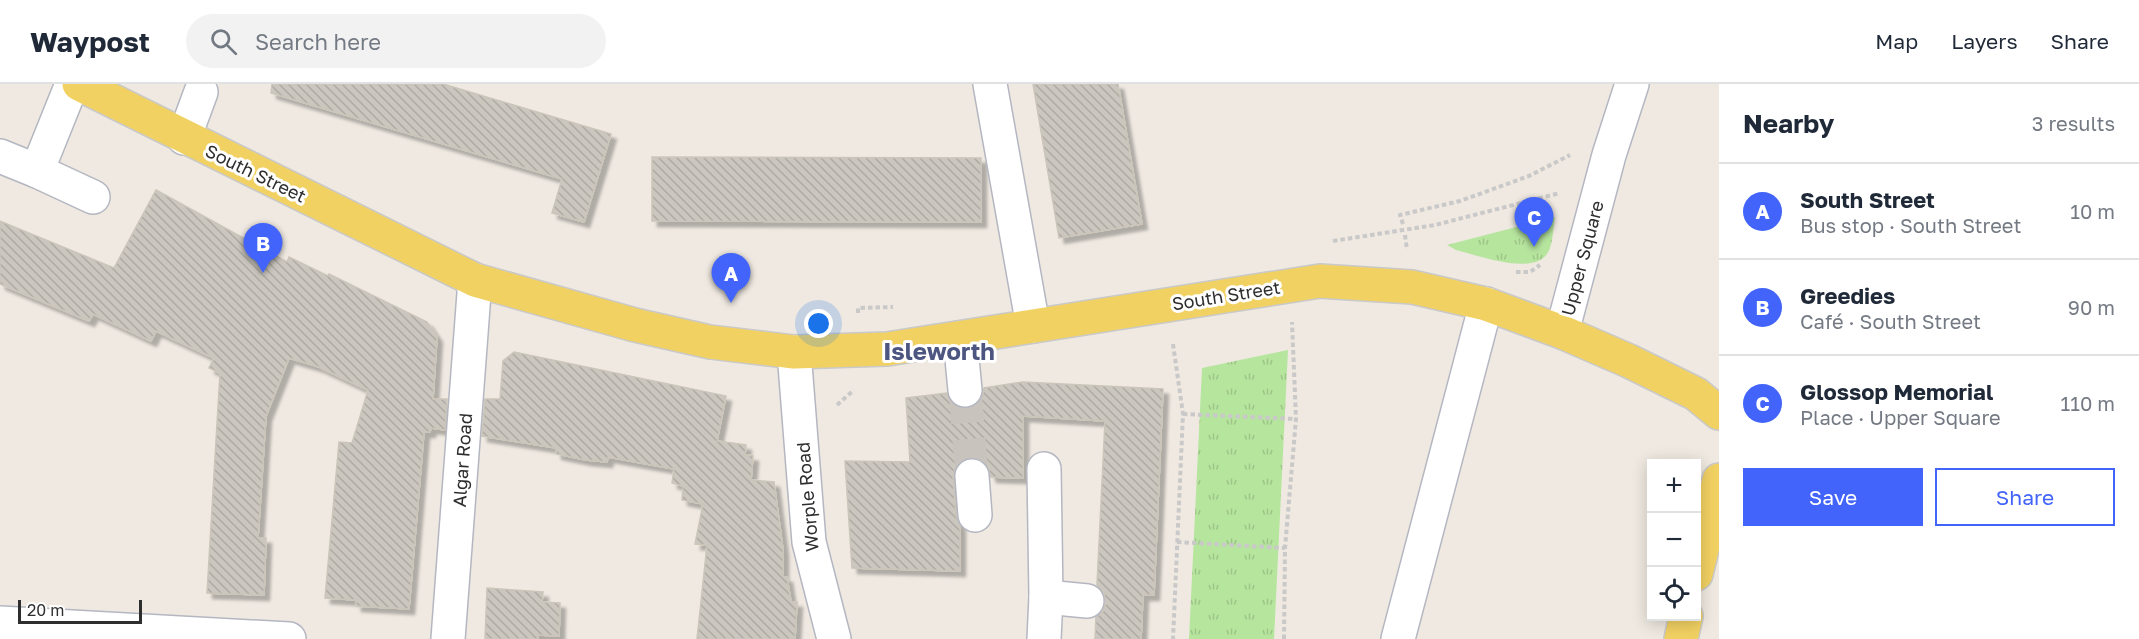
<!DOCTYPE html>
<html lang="en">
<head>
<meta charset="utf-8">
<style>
	:root { --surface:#fff; --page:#f2f2f3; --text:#1f2937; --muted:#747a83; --line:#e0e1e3; --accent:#4264fb }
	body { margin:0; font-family:"Golos Text",sans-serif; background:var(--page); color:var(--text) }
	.controls { position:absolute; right:18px; bottom:18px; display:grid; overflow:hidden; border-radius:0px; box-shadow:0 3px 15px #0003 }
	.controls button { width:54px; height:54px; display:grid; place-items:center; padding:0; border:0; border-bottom:2px solid var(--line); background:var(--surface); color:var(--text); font:30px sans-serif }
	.scale { position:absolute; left:18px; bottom:15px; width:124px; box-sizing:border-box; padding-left:6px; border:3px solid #2e2e2e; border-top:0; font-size:16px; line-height:21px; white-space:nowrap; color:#2e2e2e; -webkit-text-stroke:4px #fff; paint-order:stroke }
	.you { position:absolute; left:819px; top:240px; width:21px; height:21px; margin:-15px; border:4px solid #fff; border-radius:50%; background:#1a73e8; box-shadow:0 0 0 9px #1a73e833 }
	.badge { display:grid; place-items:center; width:39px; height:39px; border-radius:50%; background:var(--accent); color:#fff; font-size:20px; font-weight:700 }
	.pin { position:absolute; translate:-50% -50px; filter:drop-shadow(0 2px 3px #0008) }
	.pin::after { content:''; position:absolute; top:32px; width:21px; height:18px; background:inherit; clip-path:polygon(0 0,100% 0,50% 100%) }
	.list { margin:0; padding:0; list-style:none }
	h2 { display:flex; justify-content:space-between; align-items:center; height:78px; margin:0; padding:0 24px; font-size:26px }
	h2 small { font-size:20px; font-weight:400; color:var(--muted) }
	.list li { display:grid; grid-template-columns:39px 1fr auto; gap:18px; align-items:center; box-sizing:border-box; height:96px; padding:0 24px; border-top:2px solid var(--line) }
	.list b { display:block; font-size:22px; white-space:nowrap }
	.list p { margin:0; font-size:20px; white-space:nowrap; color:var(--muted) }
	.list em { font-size:20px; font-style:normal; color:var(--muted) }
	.actions { display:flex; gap:12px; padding:18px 24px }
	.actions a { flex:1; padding:14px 0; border:2px solid var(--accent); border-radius:0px; text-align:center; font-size:21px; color:var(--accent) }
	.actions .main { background:var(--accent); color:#fff }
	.icon { flex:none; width:33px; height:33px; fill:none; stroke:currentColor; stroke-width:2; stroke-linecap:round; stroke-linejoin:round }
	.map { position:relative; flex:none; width:1719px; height:555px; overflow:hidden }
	header { display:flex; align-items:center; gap:36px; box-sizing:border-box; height:84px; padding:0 30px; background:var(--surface); border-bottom:2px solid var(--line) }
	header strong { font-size:28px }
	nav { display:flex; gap:33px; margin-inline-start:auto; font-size:21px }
	.search { width:420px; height:54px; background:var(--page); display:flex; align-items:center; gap:15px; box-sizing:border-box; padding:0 21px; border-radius:33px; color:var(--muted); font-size:22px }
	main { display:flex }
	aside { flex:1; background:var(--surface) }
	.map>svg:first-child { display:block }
	.grass { fill:url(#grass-tufts) }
	.building { fill:url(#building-back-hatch); stroke:#cbc5ba; stroke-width:1.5; filter:url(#shadow) }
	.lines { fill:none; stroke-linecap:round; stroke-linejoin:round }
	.minor-tunnel { stroke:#c8c4bd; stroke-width:33; stroke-dasharray:33 16; stroke-linecap:butt }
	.minor-casing { stroke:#b4b7c1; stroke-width:36 }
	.major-casing { stroke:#c9c9c9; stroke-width:36 }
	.path { stroke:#c9c9c9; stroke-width:4; stroke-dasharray:4.5 3; stroke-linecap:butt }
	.minor { stroke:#fff; stroke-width:33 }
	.major { stroke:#f2d163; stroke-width:33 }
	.labels { text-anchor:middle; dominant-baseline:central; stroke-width:6; stroke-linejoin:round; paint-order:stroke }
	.street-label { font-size:18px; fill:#2e2e2e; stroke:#fff }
	.district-label { font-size:24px; font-weight:bold; fill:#4d5680; stroke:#fff }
</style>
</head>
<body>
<header>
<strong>Waypost</strong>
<div class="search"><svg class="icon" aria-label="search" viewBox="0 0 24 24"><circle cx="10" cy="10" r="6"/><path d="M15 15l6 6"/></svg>Search here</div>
<nav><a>Map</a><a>Layers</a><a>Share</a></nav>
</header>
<main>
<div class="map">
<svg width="1719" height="555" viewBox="0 0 1719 555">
	<defs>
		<pattern id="grass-tufts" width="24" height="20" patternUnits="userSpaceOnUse" patternTransform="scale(1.5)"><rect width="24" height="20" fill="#b6e59e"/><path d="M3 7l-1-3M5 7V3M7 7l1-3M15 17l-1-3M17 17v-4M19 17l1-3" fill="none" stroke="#9dc588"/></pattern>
		<pattern id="building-back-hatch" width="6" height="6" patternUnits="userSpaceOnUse" patternTransform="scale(1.5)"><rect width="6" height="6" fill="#cbc7bf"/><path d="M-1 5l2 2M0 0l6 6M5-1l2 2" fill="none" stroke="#afaba4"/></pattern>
		<filter id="shadow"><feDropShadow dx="5.5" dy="5.5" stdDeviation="1.5" flood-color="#0004"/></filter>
	</defs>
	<rect width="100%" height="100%" fill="#efe9e1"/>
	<g class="grass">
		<path d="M1555 133C1553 143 1553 162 1547 170 1532 192 1477 171 1456 166L1447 161Z"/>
		<path d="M1288 266 1274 555H1189L1202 284Z"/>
	</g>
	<g class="building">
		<path d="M272 0H443L611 50 584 138 552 129 562 95 271 9Z"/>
		<path d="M1033 0H1118L1142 140 1059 154Z"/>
		<path d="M652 73 981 74V138L652 137Z"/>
		<path d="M156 106 287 178 289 173 328 192 329 190 427 238 437 253 433 315H447L445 346 431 344 430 348H424L409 525 356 522V516L325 514 339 358 352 359 368 306 319 283 289 274 266 332 258 454H266L264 511 207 509 220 289 209 284 214 274 156 247 151 257 93 230 89 237 0 200V137L114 184Z"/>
		<path d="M514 268 726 312 717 357 746 361 745 371 753 372 751 396 774 398 783 466V493H787L791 518H797L795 555H697L707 461 695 460 703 420 682 416 683 402 672 399 674 385 608 373 607 378 586 376 556 370V364L482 352 485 315H500L503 277Z"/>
		<path d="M1023 298 1163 305 1154 511H1143L1141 555H1095L1096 533 1103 527 1106 518 1104 509 1097 501 1105 337 1023 332V394L991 393 988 382 981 375 971 373 961 377 955 384 953 393 956 432 960 442V487L852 484 845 377 910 378 906 314 947 309 950 317 957 323 967 325 976 321 982 314 984 304Z"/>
		<path d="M487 504 543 508 542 518 560 519 559 552 538 551V555H485Z"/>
	</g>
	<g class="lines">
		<path class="minor-tunnel" d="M965 306 972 392"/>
		<defs>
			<g id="minor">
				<path d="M990 0 1033 242"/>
				<path d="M184 54 201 8"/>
				<path d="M0 72 37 87 72 0"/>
				<path d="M37 87 93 113"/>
				<path d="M1562 248 1609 71 1632 0"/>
				<path d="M960 254 965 306"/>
				<path d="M794 268 809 458 834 555"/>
				<path d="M1044 385 1046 513 1044 555"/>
				<path d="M972 392 975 431"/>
				<path d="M1046 513 1087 517"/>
				<path d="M0 539 289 555"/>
				<path d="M448 555 475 196"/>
				<path d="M1398 555 1486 220"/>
			</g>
			<g id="major">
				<path d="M79 0 475 196 635 241 710 258 794 268 887 265 1320 197 1412 203 1486 220 1562 248 1629 277 1696 310 1719 329"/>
				<path d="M1696 490 1719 396"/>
				<path d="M1681 555 1686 532"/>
			</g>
		</defs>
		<use href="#minor" class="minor-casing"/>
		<use href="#major" class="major-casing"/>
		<g class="path">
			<path d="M1403 140 1400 131 1460 117 1529 92 1570 71"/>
			<path d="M1405 151 1407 166"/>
			<path d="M1333 157 1435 141 1560 109"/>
			<path d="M1516 188H1530L1540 181"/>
			<path d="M858 229V224L893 223"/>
			<path d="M1173 260 1183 330 1173 555"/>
			<path d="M837 321 854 306"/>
			<path d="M1183 330 1296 335"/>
			<path d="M1177 458 1285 464"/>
			<path d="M1284 555 1285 464 1296 335 1292 238"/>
		</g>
		<use href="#minor" class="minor"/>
		<use href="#major" class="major"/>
	</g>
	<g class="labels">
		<g class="street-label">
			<text transform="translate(256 89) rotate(26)">South Street</text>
			<text transform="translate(1582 174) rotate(-75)">Upper Square</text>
			<text transform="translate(1226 211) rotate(-9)">South Street</text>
			<text transform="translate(462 376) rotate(-86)">Algar Road</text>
			<text transform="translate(807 413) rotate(-95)">Worple Road</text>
		</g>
		<g class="district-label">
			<text x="939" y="266">Isleworth</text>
		</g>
	</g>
</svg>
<div class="controls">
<button>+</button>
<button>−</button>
<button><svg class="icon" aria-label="locate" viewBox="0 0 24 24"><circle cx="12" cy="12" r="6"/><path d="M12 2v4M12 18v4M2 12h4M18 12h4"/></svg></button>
</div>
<div class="scale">20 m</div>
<div class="you"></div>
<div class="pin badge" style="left:731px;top:219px">A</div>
<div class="pin badge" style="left:263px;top:189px">B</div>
<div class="pin badge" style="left:1534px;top:163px">C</div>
</div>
<aside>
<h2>Nearby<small>3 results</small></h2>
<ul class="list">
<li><span class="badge">A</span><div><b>South Street</b><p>Bus stop · South Street</p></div><em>10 m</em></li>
<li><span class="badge">B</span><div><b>Greedies</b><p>Café · South Street</p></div><em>90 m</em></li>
<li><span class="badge">C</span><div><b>Glossop Memorial</b><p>Place · Upper Square</p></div><em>110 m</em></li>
</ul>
<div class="actions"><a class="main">Save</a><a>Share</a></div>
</aside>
</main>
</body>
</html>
